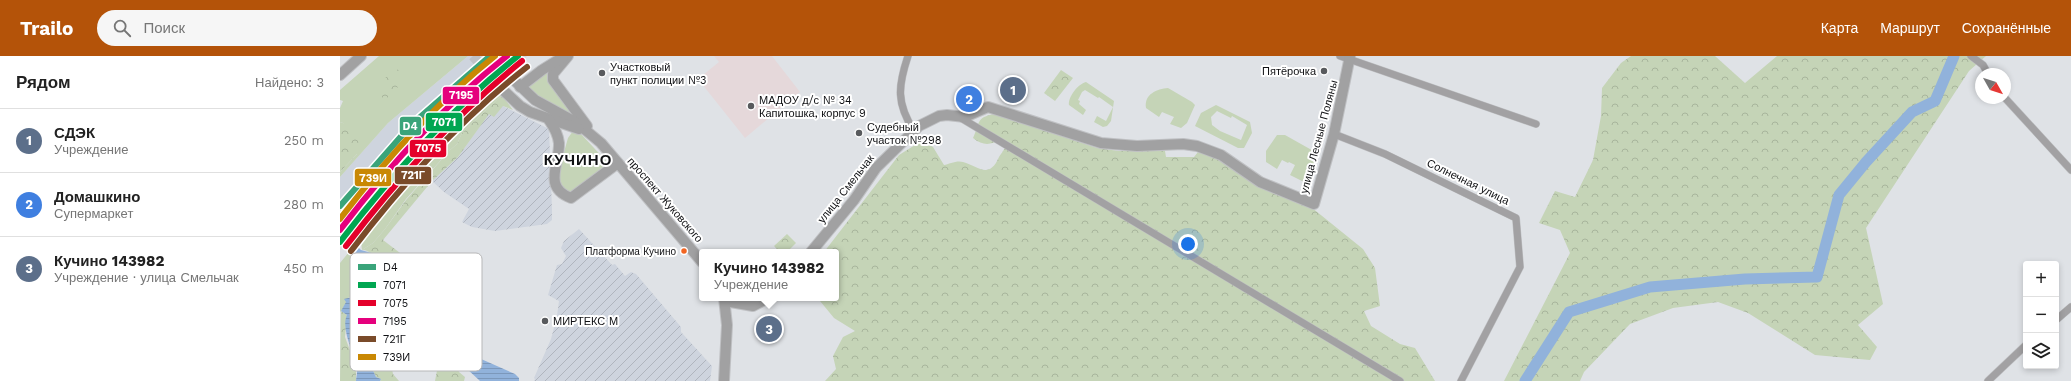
<!DOCTYPE html>
<html lang="ru">
<head>
<meta charset="utf-8">
<style>
	:root { --surface:#fff; --page:#f6f6f6; --text:#222; --muted:#767676; --line:#e0e0e0; --accent:#b45309 }
	body { margin:0; font-family:"Work Sans",sans-serif; background:var(--page); color:var(--text) }
	.controls { position:absolute; right:12px; bottom:12px; display:grid; overflow:hidden; border-radius:4px; box-shadow:0 2px 6px #0003 }
	.controls button { width:36px; height:36px; display:grid; place-items:center; padding:0; border:0; border-bottom:1px solid var(--line); background:var(--surface); color:var(--text); font:20px sans-serif }
	.compass { position:absolute; left:1635px; top:12px; width:36px; height:36px; border-radius:50%; background:var(--surface); box-shadow:0 2px 6px #0003; rotate:129deg }
	.you { position:absolute; left:848px; top:188px; width:14px; height:14px; margin:-10px; border:3px solid #fff; border-radius:50%; background:#1a73e8; box-shadow:0 0 0 6px #1a73e833 }
	.badge { display:grid; place-items:center; width:26px; height:26px; border-radius:50%; background:var(--accent); color:#fff; font-size:13px; font-weight:700 }
	.pin { position:absolute; translate:-50% -50%; border:2px solid #fff; box-shadow:0 1px 4px #0006 }
	.popup { position:absolute; left:359px; top:193px; width:140px; height:52px; box-sizing:border-box; display:grid; place-content:center; border-radius:4px; background:var(--surface); filter:drop-shadow(0 1px 3px #0005); font-size:13px; white-space:nowrap; color:var(--muted) }
	.popup b { font-size:15px; color:var(--text) }
	.popup::after { content:''; position:absolute; left:50%; top:100%; margin-left:-8px; border:8px solid transparent; border-top-color:var(--surface) }
	.list { margin:0; padding:0; list-style:none }
	h2 { display:flex; justify-content:space-between; align-items:center; height:52px; margin:0; padding:0 16px; font-size:17px }
	h2 small { font-size:13px; font-weight:400; color:var(--muted) }
	.list li { display:grid; grid-template-columns:26px 1fr auto; gap:12px; align-items:center; box-sizing:border-box; height:64px; padding:0 16px; border-top:1px solid var(--line) }
	.list b { display:block; font-size:15px; white-space:nowrap }
	.list p { margin:0; font-size:13px; white-space:nowrap; color:var(--muted) }
	.list em { font-size:13px; font-style:normal; color:var(--muted) }
	.icon { flex:none; width:22px; height:22px; fill:none; stroke:currentColor; stroke-width:2; stroke-linecap:round; stroke-linejoin:round }
	.map { position:relative; flex:none; width:1731px; height:325px; overflow:hidden }
	header { display:flex; align-items:center; gap:24px; box-sizing:border-box; height:56px; padding:0 20px; background:var(--accent); color:#fff }
	header strong { font-size:19px }
	nav { display:flex; gap:22px; margin-inline-start:auto; font-size:14px }
	.search { width:280px; height:36px; background:var(--page); display:flex; align-items:center; gap:10px; box-sizing:border-box; padding:0 14px; border-radius:22px; color:var(--muted); font-size:15px }
	main { display:flex }
	aside { flex:1; background:var(--surface) }
	.map>svg:first-child { display:block }
	.industrial { fill:url(#industrial-furrows) }
	.education { fill:#e5d8da }
	.built { fill:#ced4de }
	.grass { fill:#c5d4b7; fill-rule:evenodd }
	.forest { fill:url(#forest-crowns) }
	.water { fill:url(#water-rules) }
	.lines { fill:none; stroke-linecap:round; stroke-linejoin:round }
	.river { stroke:#91b2db; stroke-width:11 }
	.secondary-tunnel { stroke:#c0c2c6; stroke-width:10; stroke-dasharray:10 5; stroke-linecap:butt }
	.street-casing { stroke:#bfc0c3; stroke-width:8 }
	.secondary-casing { stroke:#bfc0c3; stroke-width:12 }
	.street { stroke:#a2a1a3; stroke-width:7 }
	.secondary { stroke:#a1a1a2; stroke-width:10 }
	.rail-1-casing { stroke:#fff; stroke-width:9 }
	.rail-2-casing { stroke:#fff; stroke-width:9 }
	.rail-3-casing { stroke:#fff; stroke-width:9 }
	.rail-4-casing { stroke:#fff; stroke-width:9 }
	.rail-5-casing { stroke:#fff; stroke-width:9 }
	.rail-6-casing { stroke:#fff; stroke-width:9 }
	.rail-1 { stroke:#3aa47a; stroke-width:6 }
	.rail-2 { stroke:#00a651; stroke-width:6 }
	.rail-3 { stroke:#e4002b; stroke-width:6 }
	.rail-4 { stroke:#e5007d; stroke-width:6 }
	.rail-5 { stroke:#7a4b2a; stroke-width:6 }
	.rail-6 { stroke:#c98804; stroke-width:6 }
	.poi-dot { fill:#585a5d; stroke:#fff; stroke-width:1.5 }
	.bus-dot { fill:#f26522; stroke:#fff; stroke-width:1.5 }
	.labels { text-anchor:middle; dominant-baseline:central; stroke-width:4; stroke-linejoin:round; paint-order:stroke }
	.bus-label { font-size:10px; fill:#0f1013; stroke:#fff; text-anchor:end }
	.poi-label { font-size:11px; fill:#0f1013; stroke:#fff; text-anchor:start }
	.street-label { font-size:11px; fill:#0f1013; stroke:#fff }
	.district-label { font-size:15px; font-weight:bold; letter-spacing:1px; fill:#0f1013; stroke:#fff }
	.key { fill:#fff; stroke:#b7b7b8; stroke-width:1 }
	.key-label { font-size:11px; fill:#0f1013 }
	.line-badge { stroke:#fff; stroke-width:1.5 }
	.badge-label { font-size:11px; text-anchor:middle; font-weight:bold; fill:#fff }
</style>
</head>
<body>
<header>
<strong>Trailo</strong>
<div class="search"><svg class="icon" aria-label="search" viewBox="0 0 24 24"><circle cx="10" cy="10" r="6"/><path d="M15 15l6 6"/></svg>Поиск</div>
<nav><a>Карта</a><a>Маршрут</a><a>Сохранённые</a></nav>
</header>
<main>
<aside>
<h2>Рядом<small>Найдено: 3</small></h2>
<ul class="list">
<li><span class="badge" style="background:#5c6f8a">1</span><div><b>СДЭК</b><p>Учреждение</p></div><em>250 m</em></li>
<li><span class="badge" style="background:#3f7fe0">2</span><div><b>Домашкино</b><p>Супермаркет</p></div><em>280 m</em></li>
<li><span class="badge" style="background:#5c6f8a">3</span><div><b>Кучино 143982</b><p>Учреждение · улица Смельчак</p></div><em>450 m</em></li>
</ul>
</aside>
<div class="map">
<svg width="1731" height="325" viewBox="0 0 1731 325">
	<defs>
		<pattern id="industrial-furrows" width="10" height="10" patternUnits="userSpaceOnUse"><rect width="10" height="10" fill="#ced4de"/><path d="M-1 1l2-2M0 10L10 0M9 11l2-2" fill="none" stroke="#b0b5be"/></pattern>
		<pattern id="forest-crowns" width="20" height="18" patternUnits="userSpaceOnUse"><rect width="20" height="18" fill="#c5d4b7"/><path d="M2 6a3 3 0 1 1 6 0M12 15a3 3 0 1 1 6 0" fill="none" stroke="#a8b59c"/></pattern>
		<pattern id="water-rules" width="6" height="5" patternUnits="userSpaceOnUse"><rect width="6" height="5" fill="#91b2db"/><path d="M0 2.5h6" fill="none" stroke="#7c98bb"/></pattern>
	</defs>
	<rect width="100%" height="100%" fill="#dfe2e6"/>
	<g class="industrial">
		<path d="M163 50 209 73 212 154V164L207 168 155 175 132 171 122 166 129 153 104 136 92 125 118 101 149 57Z"/>
		<path d="M239 173 272 209 275 208 285 220 291 216 296 218 341 271V276L372 310 370 325H194L195 323 194 322 211 283 217 260 219 245 208 239 217 209 222 208 226 200 221 192 224 185Z"/>
	</g>
	<path class="education" d="M374 0H432L460 36 405 82 358 23 379 6Z"/>
	<path class="built" d="M128 0H187L117 67 90 95 30 166 24 170 0 149V121L48 67Z"/>
	<g class="grass">
		<path d="M39 0H128L48 67 0 121V116L17 98 3 67 0 66V52L3 45 0 44V34Z"/>
		<path d="M223 3 208 23 210 29 242 67 188 34 189 31Z"/>
		<path d="M746 26 774 45 771 65 767 70 763 71 754 66 757 60 766 65 773 51 759 41 758 42 745 34 742 36 738 44 740 45 739 48 746 54 743 59 729 49C728 41 738 28 746 26Z"/>
		<path d="M154 30 162 39 122 77 117 88 109 95 66 143 45 173 33 187 22 194 20 177 90 95Z"/>
		<path d="M828 32 852 46 855 49 847 67 841 72 830 68 834 61 822 56 819 61 806 52C804 38 817 33 828 32Z"/>
		<path d="M876 49 910 66 912 77 904 92H898L855 70 861 57ZM877 55 891 62 892 60 907 69 901 84 880 75 872 69 871 61Z"/>
		<path d="M233 75 240 77 269 108 234 137 225 139 217 121 228 82Z"/>
		<path d="M937 79H945L977 97V101L969 124 962 125 950 119 955 109 949 106 948 107 942 104 937 113 926 106V95Z"/>
		<path d="M0 149 12 160 0 176Z"/>
		<path d="M9 196 26 208 22 221 15 231V238L8 242 4 252 0 256V207Z"/>
	</g>
	<g class="forest">
		<path d="M1291 0H1375L1405 27 1437 0H1646L1629 15 1526 172 1543 248 1518 269 1537 291 1530 304 1475 299 1408 257 1378 246 1333 252 1290 268 1244 316 1240 325H1164L1230 197 1220 174 1199 167 1215 135 1235 141 1253 104 1261 60 1262 32 1281 7Z"/>
		<path d="M60 12 62 14 53 26 58 31 45 44 38 37 45 22Z"/>
		<path d="M721 14 733 22 715 45 704 37Z"/>
		<path d="M162 39 173 54 163 50 154 61 149 58 118 101 92 125 43 184 64 200 33 255 31 265 53 305 51 308 53 318 59 325H40L41 323 36 321C24 294 9 274 24 245 26 241 27 238 30 234L34 235 32 230C38 219 44 209 33 199 29 196 27 194 22 194L33 187 45 173 66 144 109 95 117 88 122 77Z"/>
		<path d="M655 58 757 92 779 95H825L826 101H854L858 96 878 103 923 132 966 147 1023 193 1035 212 1040 250 1024 255 1031 270 1060 288 1075 292 1095 325H485L496 313 493 300 503 281 515 275 494 262 480 245 464 242H496V196H484L559 99 583 84 593 91 604 109C609 108 617 104 623 106 638 110 649 124 659 101 662 96 665 94 666 87L661 84C650 89 643 90 633 82 640 68 635 61 655 58Z"/>
		<path d="M0 66 3 67 19 83 17 98 0 116Z"/>
		<path d="M447 178 456 187 447 196H440L434 190Z"/>
		<path d="M1 255 7 259 5 281 16 311V325H0Z"/>
		<path d="M102 288 110 289 119 316 125 321 124 325H95Z"/>
	</g>
	<g class="water">
		<path d="M0 176 21 194 35 198C43 210 38 219 32 230L35 236 30 234C27 238 26 241 24 245 9 274 24 294 36 321L41 323 40 325H16C16 322 17 319 17 316 16 300 0 274 7 259L1 255 6 246 4 243 12 241 15 238C14 228 24 220 26 208L0 189Z"/>
		<path d="M132 299 175 318 179 322V325H140L126 312V307Z"/>
	</g>
	<g class="lines">
		<path class="river" d="M1185 325 1229 256 1310 231 1405 223 1477 221 1499 139 1526 106 1572 56 1595 45 1614 0"/>
		<g class="secondary-tunnel">
			<path d="M133 0 165 36"/>
			<path d="M152 0 176 26"/>
		</g>
		<defs>
			<g id="street">
				<path d="M568 0C558 30 556 47 574 75"/>
				<path d="M1000 0 1196 68"/>
				<path d="M1631 0 1643 9 1648 18"/>
				<path d="M1665 42 1731 114"/>
				<path d="M621 62 1060 325"/>
				<path d="M994 78 1045 98 1176 162 1180 211 1121 325"/>
				<path d="M1716 264 1731 251"/>
				<path d="M1648 325 1686 289"/>
			</g>
			<g id="secondary">
				<path d="M228 0 213 18V24L247 70"/>
				<path d="M0 19 21 0"/>
				<path d="M176 26 195 44 237 67 261 87 362 206"/>
				<path d="M180 31 202 14 223 1"/>
				<path d="M165 36 180 50 190 56 239 73"/>
				<path d="M209 64C214 71 218 78 219 87 220 108 202 131 231 142L278 107"/>
				<path d="M471 196 514 144 536 112 579 70 599 60 607 59 625 61 648 51 761 87 797 90 843 88 857 90 881 99 920 126 974 148 994 78 1010 0"/>
				<path d="M385 245 413 250 428 242"/>
				<path d="M384 325 387 269 384 242"/>
			</g>
		</defs>
		<use href="#street" class="street-casing"/>
		<use href="#secondary" class="secondary-casing"/>
		<use href="#street" class="street"/>
		<use href="#secondary" class="secondary"/>
		<defs>
			<path id="rail-1" d="M0 150 71 69 150 0"/>
			<path id="rail-2" d="M0 186C53 117 110 54 178 0"/>
			<path id="rail-3" d="M6 190C58 122 115 59 182 5"/>
			<path id="rail-4" d="M0 174C49 110 103 50 167 0"/>
			<path id="rail-5" d="M11 195C63 127 119 64 187 11"/>
			<path id="rail-6" d="M0 163C46 103 96 47 155 0"/>
		</defs>
		<use href="#rail-1" class="rail-1-casing"/>
		<use href="#rail-2" class="rail-2-casing"/>
		<use href="#rail-3" class="rail-3-casing"/>
		<use href="#rail-4" class="rail-4-casing"/>
		<use href="#rail-5" class="rail-5-casing"/>
		<use href="#rail-6" class="rail-6-casing"/>
		<use href="#rail-1" class="rail-1"/>
		<use href="#rail-2" class="rail-2"/>
		<use href="#rail-3" class="rail-3"/>
		<use href="#rail-4" class="rail-4"/>
		<use href="#rail-5" class="rail-5"/>
		<use href="#rail-6" class="rail-6"/>
	</g>
	<g class="poi-dot">
		<circle cx="984" cy="15" r="4"/>
		<circle cx="262" cy="17" r="4"/>
		<circle cx="411" cy="50" r="4"/>
		<circle cx="519" cy="77" r="4"/>
		<circle cx="205" cy="265" r="4"/>
	</g>
	<circle class="bus-dot" cx="344" cy="195" r="3.5"/>
	<g class="labels">
		<g class="bus-label">
			<text x="336" y="195">Платформа Кучино</text>
		</g>
		<g class="poi-label">
			<text x="270" y="11">Участковый<tspan x="270" dy="13">пункт полиции №3</tspan></text>
			<text x="976" y="15" text-anchor="end">Пятёрочка</text>
			<text x="419" y="44">МАДОУ д/с № 34<tspan x="419" dy="13">Капитошка, корпус 9</tspan></text>
			<text x="527" y="71">Судебный<tspan x="527" dy="13">участок №298</tspan></text>
			<text x="213" y="265">МИРТЕКС М</text>
		</g>
		<g class="street-label">
			<text transform="translate(979 81) rotate(-75)">улица Лесные Поляны</text>
			<text transform="translate(1128 126) rotate(26)">Солнечная улица</text>
			<text transform="translate(506 133) rotate(-52)">улица Смельчак</text>
			<text transform="translate(325 144) rotate(49)">проспект Жуковского</text>
		</g>
		<g class="district-label">
			<text x="238" y="104">КУЧИНО</text>
		</g>
	</g>
	<rect x="10" y="197" width="132" height="118" rx="6" class="key"/>
	<rect x="18" y="208" width="18" height="6" fill="#3aa47a"/>
	<rect x="18" y="226" width="18" height="6" fill="#00a651"/>
	<rect x="18" y="244" width="18" height="6" fill="#e4002b"/>
	<rect x="18" y="262" width="18" height="6" fill="#e5007d"/>
	<rect x="18" y="280" width="18" height="6" fill="#7a4b2a"/>
	<rect x="18" y="298" width="18" height="6" fill="#c98804"/>
	<g class="key-label">
		<text x="43" y="215">D4</text>
		<text x="43" y="233">7071</text>
		<text x="43" y="251">7075</text>
		<text x="43" y="269">7195</text>
		<text x="43" y="287">721Г</text>
		<text x="43" y="305">739И</text>
	</g>
	<g class="line-badge">
		<rect x="102" y="30" width="38" height="19" rx="4" fill="#e5007d"/>
		<rect x="85" y="56" width="38" height="20" rx="4" fill="#00a651"/>
		<rect x="59" y="60" width="23" height="20" rx="4" fill="#3aa47a"/>
		<rect x="69" y="83" width="38" height="19" rx="4" fill="#e4002b"/>
		<rect x="54" y="110" width="38" height="19" rx="4" fill="#7a4b2a"/>
		<rect x="14" y="112" width="38" height="19" rx="4" fill="#c98804"/>
	</g>
	<g class="badge-label">
		<text x="121" y="43">7195</text>
		<text x="104" y="70">7071</text>
		<text x="70" y="74">D4</text>
		<text x="88" y="96">7075</text>
		<text x="73" y="123">721Г</text>
		<text x="33" y="126">739И</text>
	</g>
</svg>
<div class="controls">
<button>+</button>
<button>−</button>
<button><svg class="icon" aria-label="layers" viewBox="0 0 24 24"><path d="M12 4l9 5-9 5-9-5zM3 14l9 5 9-5"/></svg></button>
</div>
<svg class="compass" viewBox="-18 -18 36 36"><path d="M0-13l5 13h-10z" fill="#e53935"/><path d="M0 13l5-13h-10z" fill="#767676"/></svg>
<div class="you"></div>
<div class="pin badge" style="left:673px;top:34px;background:#5c6f8a">1</div>
<div class="pin badge" style="left:629px;top:43px;background:#3f7fe0">2</div>
<div class="pin badge" style="left:429px;top:273px;background:#5c6f8a">3</div>
<div class="popup"><b>Кучино 143982</b>Учреждение</div>
</div>
</main>
</body>
</html>
